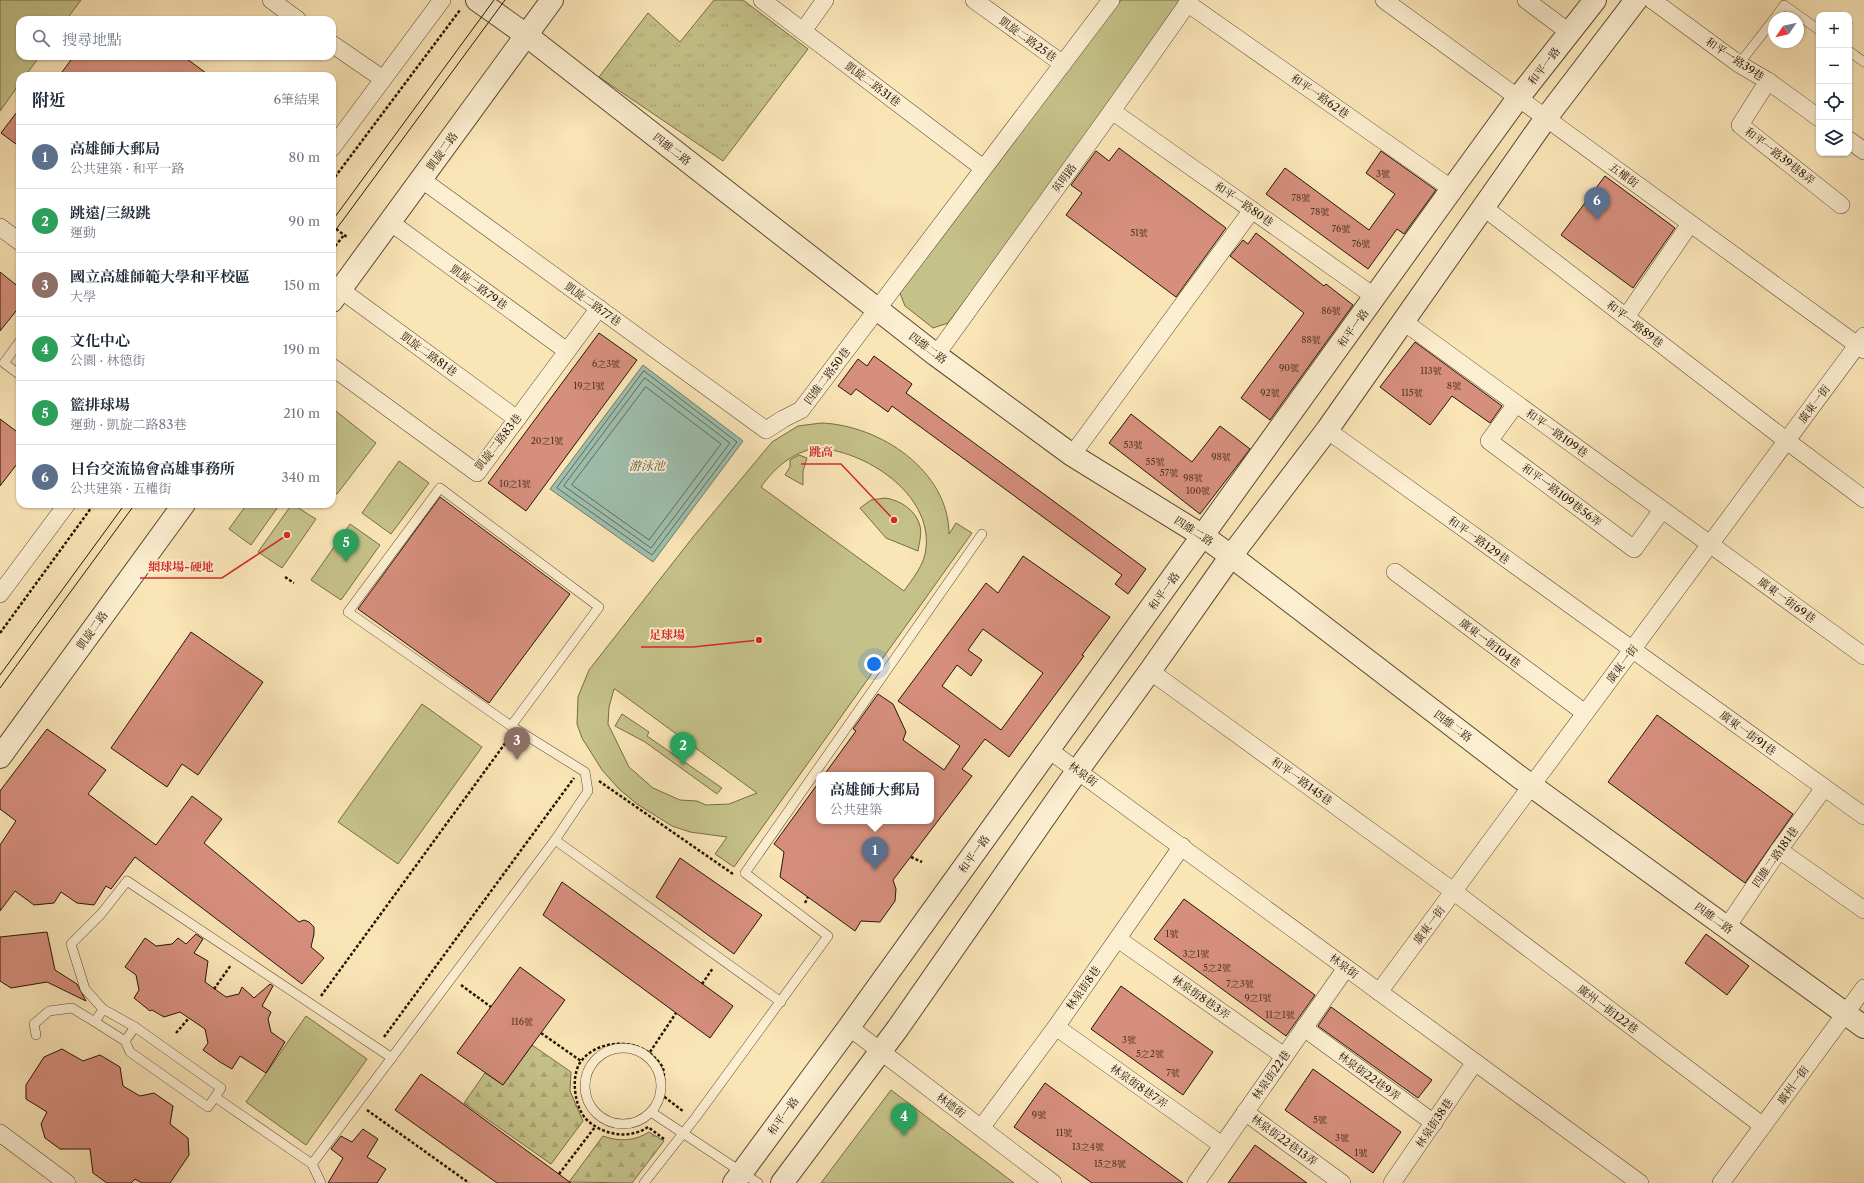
<!DOCTYPE html>
<html lang="zh-TW">
<head>
<meta charset="utf-8">
<style>
	:root { --surface:#fff; --page:#f6f6f7; --text:#1f2937; --muted:#747a83; --line:#e0e1e3; --accent:#1a73e8 }
	body { margin:0; font-family:"Libre Caslon Text","Noto Serif TC",serif; background:var(--page); color:var(--text) }
	.controls { position:absolute; right:12px; top:12px; display:grid; overflow:hidden; border-radius:8px; box-shadow:0 1px 3px #0004 }
	.controls button { width:36px; height:36px; display:grid; place-items:center; padding:0; border:0; border-bottom:1px solid var(--line); background:var(--surface); color:var(--text); font:20px sans-serif }
	.compass { position:absolute; left:1768px; top:12px; width:36px; height:36px; border-radius:50%; background:var(--surface); box-shadow:0 1px 3px #0004; rotate:236deg }
	.you { position:absolute; left:874px; top:664px; width:14px; height:14px; margin:-10px; border:3px solid #fff; border-radius:50%; background:#1a73e8; box-shadow:0 0 0 6px #1a73e833 }
	.badge { display:grid; place-items:center; width:26px; height:26px; border-radius:50%; background:var(--accent); color:#fff; font-size:13px; font-weight:700 }
	.pin { position:absolute; translate:-50% -33px; filter:drop-shadow(0 1px 2px #0008) }
	.pin::after { content:''; position:absolute; top:21px; width:14px; height:12px; background:inherit; clip-path:polygon(0 0,100% 0,50% 100%) }
	.popup { position:absolute; left:816px; top:772px; width:118px; height:52px; box-sizing:border-box; display:grid; place-content:center; border-radius:8px; background:var(--surface); filter:drop-shadow(0 1px 3px #0005); font-size:13px; white-space:nowrap; color:var(--muted) }
	.popup b { font-size:15px; color:var(--text) }
	.popup::after { content:''; position:absolute; left:50%; top:100%; margin-left:-8px; border:8px solid transparent; border-top-color:var(--surface) }
	.list { margin:0; padding:0; list-style:none }
	h2 { display:flex; justify-content:space-between; align-items:center; height:52px; margin:0; padding:0 16px; font-size:17px }
	h2 small { font-size:13px; font-weight:400; color:var(--muted) }
	.list li { display:grid; grid-template-columns:26px 1fr auto; gap:12px; align-items:center; box-sizing:border-box; height:64px; padding:0 16px; border-top:1px solid var(--line) }
	.list b { display:block; font-size:15px; white-space:nowrap }
	.list p { margin:0; font-size:13px; white-space:nowrap; color:var(--muted) }
	.list em { font-size:13px; font-style:normal; color:var(--muted) }
	.icon { flex:none; width:22px; height:22px; fill:none; stroke:currentColor; stroke-width:2; stroke-linecap:round; stroke-linejoin:round }
	.map { position:relative; flex:none; width:1864px; height:1183px; overflow:hidden }
	.search { position:absolute; background:var(--surface); box-shadow:0 1px 3px #0004; left:16px; top:16px; width:320px; height:44px; display:flex; align-items:center; gap:10px; box-sizing:border-box; padding:0 14px; border-radius:12px; color:var(--muted); font-size:15px }
	.panel { position:absolute; background:var(--surface); box-shadow:0 1px 3px #0004; left:16px; top:72px; width:320px; height:436px; border-radius:12px }
	.map>svg:first-child { display:block }
	.grass { fill:url(#grass-tufts); stroke:#766c46 }
	.forest { fill:url(#forest-firs); stroke:#766c46 }
	.park { fill:#c5c289; stroke:#766c46; fill-rule:evenodd }
	.water { fill:#9ebfae; stroke:#6e7b6a }
	.lines { fill:none; stroke-linecap:round; stroke-linejoin:round }
	.shore { stroke:#626a59; stroke-width:1 }
	.building { fill:#d68f7d; stroke:#261504; fill-rule:evenodd }
	.service-casing { stroke:#5b4931; stroke-width:10 }
	.minor-casing { stroke:#5b4931; stroke-width:18 }
	.tertiary-casing { stroke:#5b4931; stroke-width:24 }
	.path { stroke:#261504; stroke-width:2.5; stroke-dasharray:3 2; stroke-linecap:butt }
	.service { stroke:#fceed0; stroke-width:9 }
	.minor { stroke:#fceed0; stroke-width:17 }
	.tertiary { stroke:#fceed0; stroke-width:22 }
	.tram { stroke:#261504; stroke-width:1 }
	.labels { text-anchor:middle; dominant-baseline:central; stroke-width:4; stroke-linejoin:round; paint-order:stroke }
	.number-label { font-size:9px; fill:#523422 }
	.street-label { font-size:11px; fill:#261504; stroke:#fceed0 }
	.water-label { font-size:12px; font-style:italic; fill:#505040; stroke:#fceed0 }
	.leader { fill:none; stroke:#d62828; stroke-width:1.5 }
	.callout-dot { fill:#d62828; stroke:#fceed0; stroke-width:1.5 }
	.callout-label { font-size:12px; text-anchor:middle; font-weight:bold; fill:#d62828; stroke:#fceed0; stroke-width:4; stroke-linejoin:round; paint-order:stroke }
</style>
</head>
<body>
<div class="map">
<svg width="1864" height="1183" viewBox="0 0 1864 1183">
	<defs>
		<pattern id="grass-tufts" width="24" height="20" patternUnits="userSpaceOnUse"><rect width="24" height="20" fill="#c5c289"/><path d="M3 7l-1-3M5 7V3M7 7l1-3M15 17l-1-3M17 17v-4M19 17l1-3" fill="none" stroke="#a9a675"/></pattern>
		<pattern id="forest-firs" width="22" height="20" patternUnits="userSpaceOnUse"><rect width="22" height="20" fill="#c5c289"/><path d="M5 1l3.5 6h-7zM16 11l3.5 6h-7z" fill="#a9a675"/></pattern>
	</defs>
	<rect width="100%" height="100%" fill="#fae5b7"/>
	<filter id="stains"><feTurbulence type="fractalNoise" baseFrequency=".005" numOctaves="4"/><feColorMatrix values="0 0 0 0 .2 0 0 0 0 .09 0 0 0 0 .02 0 0 0 .5 -.17"/></filter>
	<radialGradient id="worn" r=".72"><stop offset=".6" stop-color="#630" stop-opacity="0"/><stop offset="1" stop-color="#630" stop-opacity=".3"/></radialGradient>
	<path class="grass" d="M714 0H743L808 49 723 161 599 77 648 13 680 42Z"/>
	<g class="forest">
		<path d="M532 1045 571 1072 570 1091 583 1121 551 1164 464 1103 485 1073 503 1085Z"/>
		<path d="M649 1132 664 1141 632 1183 569 1182 603 1136C619 1142 635 1141 649 1132Z"/>
	</g>
	<g class="park">
		<path d="M0 0H81L66 20H20V56H40L25 76H20V83L0 111Z"/>
		<path d="M1121 0H1189L948 323 933 328 905 306 900 293Z"/>
		<path d="M332 408 376 443 337 494 332 490Z"/>
		<path d="M821 423C880 425 949 471 949 534L956 523 972 533 734 867 715 854 727 837 690 832 672 826 637 804 619 789 602 770 582 738 577 724 578 697 589 670 693 537 772 442 798 426ZM816 448C864 450 932 493 926 548 925 564 913 578 904 591L761 487C775 467 792 453 816 448ZM614 689H615L757 793 729 804 706 805 697 801 680 800 653 788 629 767 608 724 609 707Z"/>
		<path d="M799 455 807 458 803 471V485L785 475 790 467V460Z"/>
		<path d="M399 461 429 483 391 534 362 513Z"/>
		<path d="M885 498C900 500 916 510 920 526 922 534 919 544 918 551L886 538 860 508 871 500Z"/>
		<path d="M247 504H280L251 545 229 529Z"/>
		<path d="M292 504 316 519 282 568 258 552Z"/>
		<path d="M350 524 380 545 341 600 311 580Z"/>
		<path d="M422 704 482 747 398 864 338 822Z"/>
		<path d="M622 714 649 732 647 736 722 788 717 794 645 742 615 726Z"/>
		<path d="M306 1016 367 1059 306 1145 246 1102Z"/>
		<path d="M891 1090 1014 1183H821Z"/>
	</g>
	<path class="water" d="M643 365 743 441 653 562 550 489Z"/>
	<g class="lines">
		<g class="shore">
			<path d="M644 371 737 442 652 555 557 488Z"/>
			<path d="M645 378 730 443 651 548 564 486Z"/>
			<path d="M646 387 721 444 649 540 572 485Z"/>
		</g>
	</g>
	<g class="building">
		<path d="M74 56H183L210 76H59Z"/>
		<path d="M20 108V147L1 133Z"/>
		<path d="M1119 148 1226 228 1176 297 1066 215 1082 193 1071 185 1096 151 1109 161Z"/>
		<path d="M1381 151 1436 190 1404 234 1397 229 1368 269 1266 194 1285 168 1369 230 1395 194 1366 173Z"/>
		<path d="M1605 176 1675 228 1633 288 1561 235Z"/>
		<path d="M1256 233 1324 286 1326 284 1353 305 1270 420 1241 398 1304 313 1230 256 1243 240 1248 244Z"/>
		<path d="M0 272 20 288V306L0 331Z"/>
		<path d="M599 333 637 360 526 511 488 483Z"/>
		<path d="M1415 342 1502 406 1490 423 1452 396 1430 425 1380 387Z"/>
		<path d="M874 356 912 384 906 393 1146 569 1128 594 1115 584 1122 575 892 406 888 412 856 389 851 395 838 386 858 359 867 366Z"/>
		<path d="M1131 414 1192 462 1220 426 1250 449 1200 514 1109 443Z"/>
		<path d="M0 419 20 434V460L0 486Z"/>
		<path d="M440 497 570 594 489 703 358 609Z"/>
		<path d="M1023 556 1110 617 1082 655 1084 656 1009 757 985 739 962 769 972 776 893 880 896 889 895 901 880 922 861 921 855 931 780 877 784 852 774 844 819 782V821H931V775H824L856 731 853 729 878 694 893 704 906 732 903 740 944 770 960 746 898 701 986 583 998 593ZM983 629 1043 673 1001 730 942 686 957 665 971 676 982 660 968 650Z"/>
		<path d="M191 632 263 682 198 775 182 764 167 787 111 748Z"/>
		<path d="M1657 715 1793 814 1745 883 1608 782Z"/>
		<path d="M47 729 106 770 88 794 156 845 192 796 222 819 204 843 299 922 304 920 309 922 314 927V934L311 947 324 958 302 984 135 857 111 889 106 886 94 905 77 903 61 892 54 903 34 905 15 891 0 911V845L16 821 0 809V791Z"/>
		<path d="M680 858 762 915 734 954 656 897Z"/>
		<path d="M562 882 733 1006 710 1038 543 915Z"/>
		<path d="M1184 899 1315 995 1286 1036 1154 939Z"/>
		<path d="M47 932 55 970 77 984 86 1001 47 982 11 988 0 981V937Z"/>
		<path d="M196 934 203 939 194 953 208 961 205 982 226 997 239 994 242 987 254 998 270 984 273 986 262 1006 271 1012 268 1019 271 1032 285 1042 266 1073 240 1056 232 1069 220 1062 203 1050 208 1043 205 1029 180 1012 164 1017 152 1010 150 1011 134 998 139 990 136 975 125 967 145 938 156 946 172 944 178 938 186 944Z"/>
		<path d="M1706 934 1749 966 1727 995 1685 963Z"/>
		<path d="M520 967 565 1000 503 1085 457 1053Z"/>
		<path d="M1121 986 1213 1052 1183 1095 1091 1029Z"/>
		<path d="M1331 1007 1432 1080 1418 1098 1318 1026Z"/>
		<path d="M62 1049 83 1061 100 1055 120 1067 123 1086 140 1096 154 1093 173 1106 170 1124 188 1138 189 1155 170 1183H142L135 1179 131 1183H107L93 1173 90 1149H60L45 1138 41 1124 47 1112 26 1099V1085L44 1057Z"/>
		<path d="M1313 1069 1401 1132 1373 1173 1285 1110Z"/>
		<path d="M421 1074 455 1098 571 1183H497L395 1110Z"/>
		<path d="M1045 1083 1183 1183H1092L1014 1127Z"/>
		<path d="M363 1129 378 1139 367 1157 386 1169 377 1183H328L343 1158 331 1149 341 1136 352 1142Z"/>
		<path d="M1255 1145 1307 1183H1228Z"/>
	</g>
	<g class="lines">
		<defs>
			<g id="service">
				<path d="M1775 18 1784 5 1819 30"/>
				<path d="M1849 51 1864 62"/>
				<path d="M1739 64 1774 19"/>
				<path d="M20 341 4 363 20 375"/>
				<path d="M511 726 599 607 440 488 348 612 511 726 585 772 588 791 555 840"/>
				<path d="M103 1009 85 989 71 944 101 914 127 881 392 1058"/>
				<path d="M36 1035 34 1024 49 1011 72 1008 95 1022"/>
				<path d="M125 1041 95 1022 103 1009 135 1027"/>
				<circle cx="623" cy="1086" r="38"/>
				<path d="M215 1097 221 1088 135 1027 125 1041 130 1052 208 1107 215 1097 312 1164 321 1183"/>
				<path d="M651 1112 758 1183"/>
				<path d="M312 1164 555 840 781 1002"/>
				<path d="M644 1183 696 1117 828 936 745 873 982 534"/>
			</g>
			<g id="minor">
				<path d="M271 0 298 20"/>
				<path d="M762 0 983 168"/>
				<path d="M974 0 1063 64"/>
				<path d="M1384 0 1864 350"/>
				<path d="M1526 0 1570 33"/>
				<path d="M1652 0 1739 64 1768 81 1819 118"/>
				<path d="M1187 3 1452 189"/>
				<path d="M803 31 825 0"/>
				<path d="M332 44 383 79"/>
				<path d="M1768 81 1740 125 1841 205"/>
				<path d="M1112 111 1375 297"/>
				<path d="M1849 140 1864 151"/>
				<path d="M332 148 442 0"/>
				<path d="M421 179 766 430 783 419 801 410 1111 0"/>
				<path d="M1483 207 1787 441 1864 499"/>
				<path d="M390 222 567 351"/>
				<path d="M0 227 20 242"/>
				<path d="M341 290 517 419"/>
				<path d="M1626 317 1690 224"/>
				<path d="M1404 322 1864 656"/>
				<path d="M936 355 1112 111 1190 0"/>
				<path d="M332 367 477 473 599 308"/>
				<path d="M1516 404 1489 441 1634 549 1662 510"/>
				<path d="M1327 430 1864 816"/>
				<path d="M1072 455 1252 210"/>
				<path d="M1395 572 1585 713"/>
				<path d="M0 594 67 504"/>
				<path d="M1150 671 1453 891 1763 1126"/>
				<path d="M1049 750 1640 1183"/>
				<path d="M1779 850 1864 910"/>
				<path d="M1727 927 1779 850 1824 788"/>
				<path d="M1118 939 1284 1056"/>
				<path d="M1379 992 1864 336"/>
				<path d="M849 1027 1053 1183"/>
				<path d="M1056 1027 1222 1145"/>
				<path d="M1304 1028 1434 1123"/>
				<path d="M1245 1112 1342 1183"/>
				<path d="M981 1128 1056 1027 1182 846"/>
				<path d="M0 1133 67 1183"/>
				<path d="M1196 1183 1346 968"/>
				<path d="M1392 1183 1475 1062"/>
				<path d="M1721 1183 1864 988"/>
			</g>
			<g id="tertiary">
				<path d="M477 0 526 35 936 355 1072 455 1203 536 1231 556 1518 776 1864 1027"/>
				<path d="M332 301 552 0"/>
				<path d="M0 757 184 504"/>
				<path d="M734 1183 849 1027 1452 189 1518 98 1595 0"/>
				<path d="M782 1183 898 1028 1070 781 1150 671 1231 556 1327 430 1546 118 1636 0"/>
			</g>
		</defs>
		<use href="#service" class="service-casing"/>
		<use href="#minor" class="minor-casing"/>
		<use href="#tertiary" class="tertiary-casing"/>
		<g class="path">
			<path d="M332 181 460 10"/>
			<path d="M332 226 347 237"/>
			<path d="M332 250 344 235"/>
			<path d="M285 577 294 583"/>
			<path d="M0 633 94 504"/>
			<path d="M599 781 733 874"/>
			<path d="M911 857 922 862"/>
			<path d="M805 903 808 897"/>
			<path d="M702 984 713 968"/>
			<path d="M461 985 491 1007"/>
			<path d="M214 989 231 965"/>
			<path d="M321 996 509 738"/>
			<path d="M176 1033 189 1018"/>
			<path d="M541 1033 581 1061"/>
			<path d="M384 1037 574 778"/>
			<path d="M650 1052 676 1013"/>
			<path d="M367 1110 469 1183"/>
			<path d="M664 1139 648 1127C629 1140 602 1135 586 1119 574 1106 570 1074 582 1060 599 1039 638 1038 656 1059 658 1061 662 1065 663 1068 665 1077 664 1087 662 1095L684 1112"/>
			<path d="M559 1174 595 1127"/>
		</g>
		<use href="#service" class="service"/>
		<use href="#minor" class="minor"/>
		<use href="#tertiary" class="tertiary"/>
		<g class="tram">
			<path d="M332 221 494 0"/>
			<path d="M332 235 505 0"/>
			<path d="M0 675 125 504"/>
			<path d="M0 688 135 504"/>
		</g>
	</g>
	<g class="labels">
		<g class="number-label">
			<text x="1383" y="173">3號</text>
			<text x="1301" y="197">78號</text>
			<text x="1320" y="211">78號</text>
			<text x="1341" y="228">76號</text>
			<text x="1139" y="232">51號</text>
			<text x="1361" y="243">76號</text>
			<text x="1331" y="310">86號</text>
			<text x="1311" y="339">88號</text>
			<text x="606" y="363">6之3號</text>
			<text x="1289" y="367">90號</text>
			<text x="1431" y="370">113號</text>
			<text x="589" y="385">19之1號</text>
			<text x="1454" y="385">8號</text>
			<text x="1270" y="392">92號</text>
			<text x="1412" y="392">115號</text>
			<text x="547" y="440">20之1號</text>
			<text x="1133" y="444">53號</text>
			<text x="1221" y="456">98號</text>
			<text x="1155" y="461">55號</text>
			<text x="1169" y="472">57號</text>
			<text x="1193" y="477">98號</text>
			<text x="515" y="483">10之1號</text>
			<text x="1198" y="490">100號</text>
			<text x="1172" y="933">1號</text>
			<text x="1196" y="953">3之1號</text>
			<text x="1217" y="967">5之2號</text>
			<text x="1240" y="983">7之3號</text>
			<text x="1258" y="997">9之1號</text>
			<text x="1280" y="1014">11之1號</text>
			<text x="522" y="1021">116號</text>
			<text x="1129" y="1039">3號</text>
			<text x="1150" y="1053">5之2號</text>
			<text x="1173" y="1072">7號</text>
			<text x="1039" y="1114">9號</text>
			<text x="1320" y="1119">5號</text>
			<text x="1064" y="1132">11號</text>
			<text x="1342" y="1137">3號</text>
			<text x="1088" y="1146">13之4號</text>
			<text x="1361" y="1152">1號</text>
			<text x="1110" y="1163">15之8號</text>
		</g>
		<g class="street-label">
			<text transform="translate(1028 39) rotate(36)">凱旋二路25巷</text>
			<text transform="translate(1735 59) rotate(34)">和平一路39巷</text>
			<text transform="translate(1544 66) rotate(-52)">和平一路</text>
			<text transform="translate(873 84) rotate(37)">凱旋二路31巷</text>
			<text transform="translate(1320 96) rotate(35)">和平一路62巷</text>
			<text transform="translate(672 149) rotate(38)">四維二路</text>
			<text transform="translate(442 151) rotate(-54)">凱旋二路</text>
			<text transform="translate(1780 156) rotate(38)">和平一路39巷8弄</text>
			<text transform="translate(1624 175) rotate(36)">五權街</text>
			<text transform="translate(1064 178) rotate(-54)">英明路</text>
			<text transform="translate(1244 204) rotate(35)">和平一路80巷</text>
			<text transform="translate(479 287) rotate(36)">凱旋二路79巷</text>
			<text transform="translate(593 304) rotate(36)">凱旋二路77巷</text>
			<text transform="translate(1635 324) rotate(38)">和平一路89巷</text>
			<text transform="translate(1353 328) rotate(-54)">和平一路</text>
			<text transform="translate(928 348) rotate(37)">四維二路</text>
			<text transform="translate(429 354) rotate(36)">凱旋二路81巷</text>
			<text transform="translate(827 376) rotate(-53)">四維二路50巷</text>
			<text transform="translate(1814 404) rotate(-53)">廣東一街</text>
			<text transform="translate(1557 433) rotate(36)">和平一路109巷</text>
			<text transform="translate(498 442) rotate(-52)">凱旋二路83巷</text>
			<text transform="translate(1562 495) rotate(37)">和平一路109巷56弄</text>
			<text transform="translate(1194 531) rotate(33)">四維二路</text>
			<text transform="translate(1479 540) rotate(36)">和平一路129巷</text>
			<text transform="translate(1164 591) rotate(-54)">和平一路</text>
			<text transform="translate(1787 600) rotate(36)">廣東一街69巷</text>
			<text transform="translate(92 630) rotate(-54)">凱旋二路</text>
			<text transform="translate(1490 643) rotate(37)">廣東一街104巷</text>
			<text transform="translate(1622 664) rotate(-53)">廣東一街</text>
			<text transform="translate(1453 726) rotate(37)">四維二路</text>
			<text transform="translate(1748 733) rotate(36)">廣東一街91巷</text>
			<text transform="translate(1083 774) rotate(36)">林泉街</text>
			<text transform="translate(1302 781) rotate(36)">和平一路145巷</text>
			<text transform="translate(974 854) rotate(-54)">和平一路</text>
			<text transform="translate(1775 857) rotate(-55)">四維二路181巷</text>
			<text transform="translate(1714 918) rotate(36)">四維二路</text>
			<text transform="translate(1429 925) rotate(-53)">廣東一街</text>
			<text transform="translate(1344 966) rotate(36)">林泉街</text>
			<text transform="translate(1083 988) rotate(-55)">林泉街8巷</text>
			<text transform="translate(1201 997) rotate(35)">林泉街8巷3弄</text>
			<text transform="translate(1608 1009) rotate(37)">廣州一街122巷</text>
			<text transform="translate(1271 1075) rotate(-55)">林泉街22巷</text>
			<text transform="translate(1369 1076) rotate(36)">林泉街22巷9弄</text>
			<text transform="translate(1793 1085) rotate(-54)">廣州一街</text>
			<text transform="translate(1139 1086) rotate(35)">林泉街8巷7弄</text>
			<text transform="translate(951 1105) rotate(37)">林德街</text>
			<text transform="translate(783 1116) rotate(-54)">和平一路</text>
			<text transform="translate(1434 1123) rotate(-56)">林泉街38巷</text>
			<text transform="translate(1284 1140) rotate(36)">林泉街22巷13弄</text>
		</g>
		<g class="water-label">
			<text x="647" y="465">游泳池</text>
		</g>
	</g>
	<path class="leader" d="M894 520L841 464H801M287 535L222 578H140M759 640L693 647H641"/>
	<g class="callout-dot">
		<circle cx="894" cy="520" r="4"/>
		<circle cx="287" cy="535" r="4"/>
		<circle cx="759" cy="640" r="4"/>
	</g>
	<g class="callout-label">
		<text x="821" y="456">跳高</text>
		<text x="181" y="571">網球場-硬地</text>
		<text x="667" y="639">足球場</text>
	</g>
	<rect width="100%" height="100%" filter="url(#stains)"/>
	<rect width="100%" height="100%" fill="url(#worn)"/>
</svg>
<div class="controls">
<button>+</button>
<button>−</button>
<button><svg class="icon" aria-label="locate" viewBox="0 0 24 24"><circle cx="12" cy="12" r="6"/><path d="M12 2v4M12 18v4M2 12h4M18 12h4"/></svg></button>
<button><svg class="icon" aria-label="layers" viewBox="0 0 24 24"><path d="M12 4l9 5-9 5-9-5zM3 14l9 5 9-5"/></svg></button>
</div>
<svg class="compass" viewBox="-18 -18 36 36"><path d="M0-13l5 13h-10z" fill="#e53935"/><path d="M0 13l5-13h-10z" fill="#747a83"/></svg>
<div class="you"></div>
<div class="pin badge" style="left:875px;top:870px;background:#5c6f8a">1</div>
<div class="popup"><b>高雄師大郵局</b>公共建築</div>
<div class="pin badge" style="left:683px;top:765px;background:#2e9e5b">2</div>
<div class="pin badge" style="left:517px;top:760px;background:#8d6e63">3</div>
<div class="pin badge" style="left:904px;top:1136px;background:#2e9e5b">4</div>
<div class="pin badge" style="left:346px;top:562px;background:#2e9e5b">5</div>
<div class="pin badge" style="left:1597px;top:220px;background:#5c6f8a">6</div>
<div class="search"><svg class="icon" aria-label="search" viewBox="0 0 24 24"><circle cx="10" cy="10" r="6"/><path d="M15 15l6 6"/></svg>搜尋地點</div>
<section class="panel">
<h2>附近<small>6筆結果</small></h2>
<ul class="list">
<li><span class="badge" style="background:#5c6f8a">1</span><div><b>高雄師大郵局</b><p>公共建築 · 和平一路</p></div><em>80 m</em></li>
<li><span class="badge" style="background:#2e9e5b">2</span><div><b>跳遠/三級跳</b><p>運動</p></div><em>90 m</em></li>
<li><span class="badge" style="background:#8d6e63">3</span><div><b>國立高雄師範大學和平校區</b><p>大學</p></div><em>150 m</em></li>
<li><span class="badge" style="background:#2e9e5b">4</span><div><b>文化中心</b><p>公園 · 林德街</p></div><em>190 m</em></li>
<li><span class="badge" style="background:#2e9e5b">5</span><div><b>籃排球場</b><p>運動 · 凱旋二路83巷</p></div><em>210 m</em></li>
<li><span class="badge" style="background:#5c6f8a">6</span><div><b>日台交流協會高雄事務所</b><p>公共建築 · 五權街</p></div><em>340 m</em></li>
</ul>
</section>
</div>
</body>
</html>
